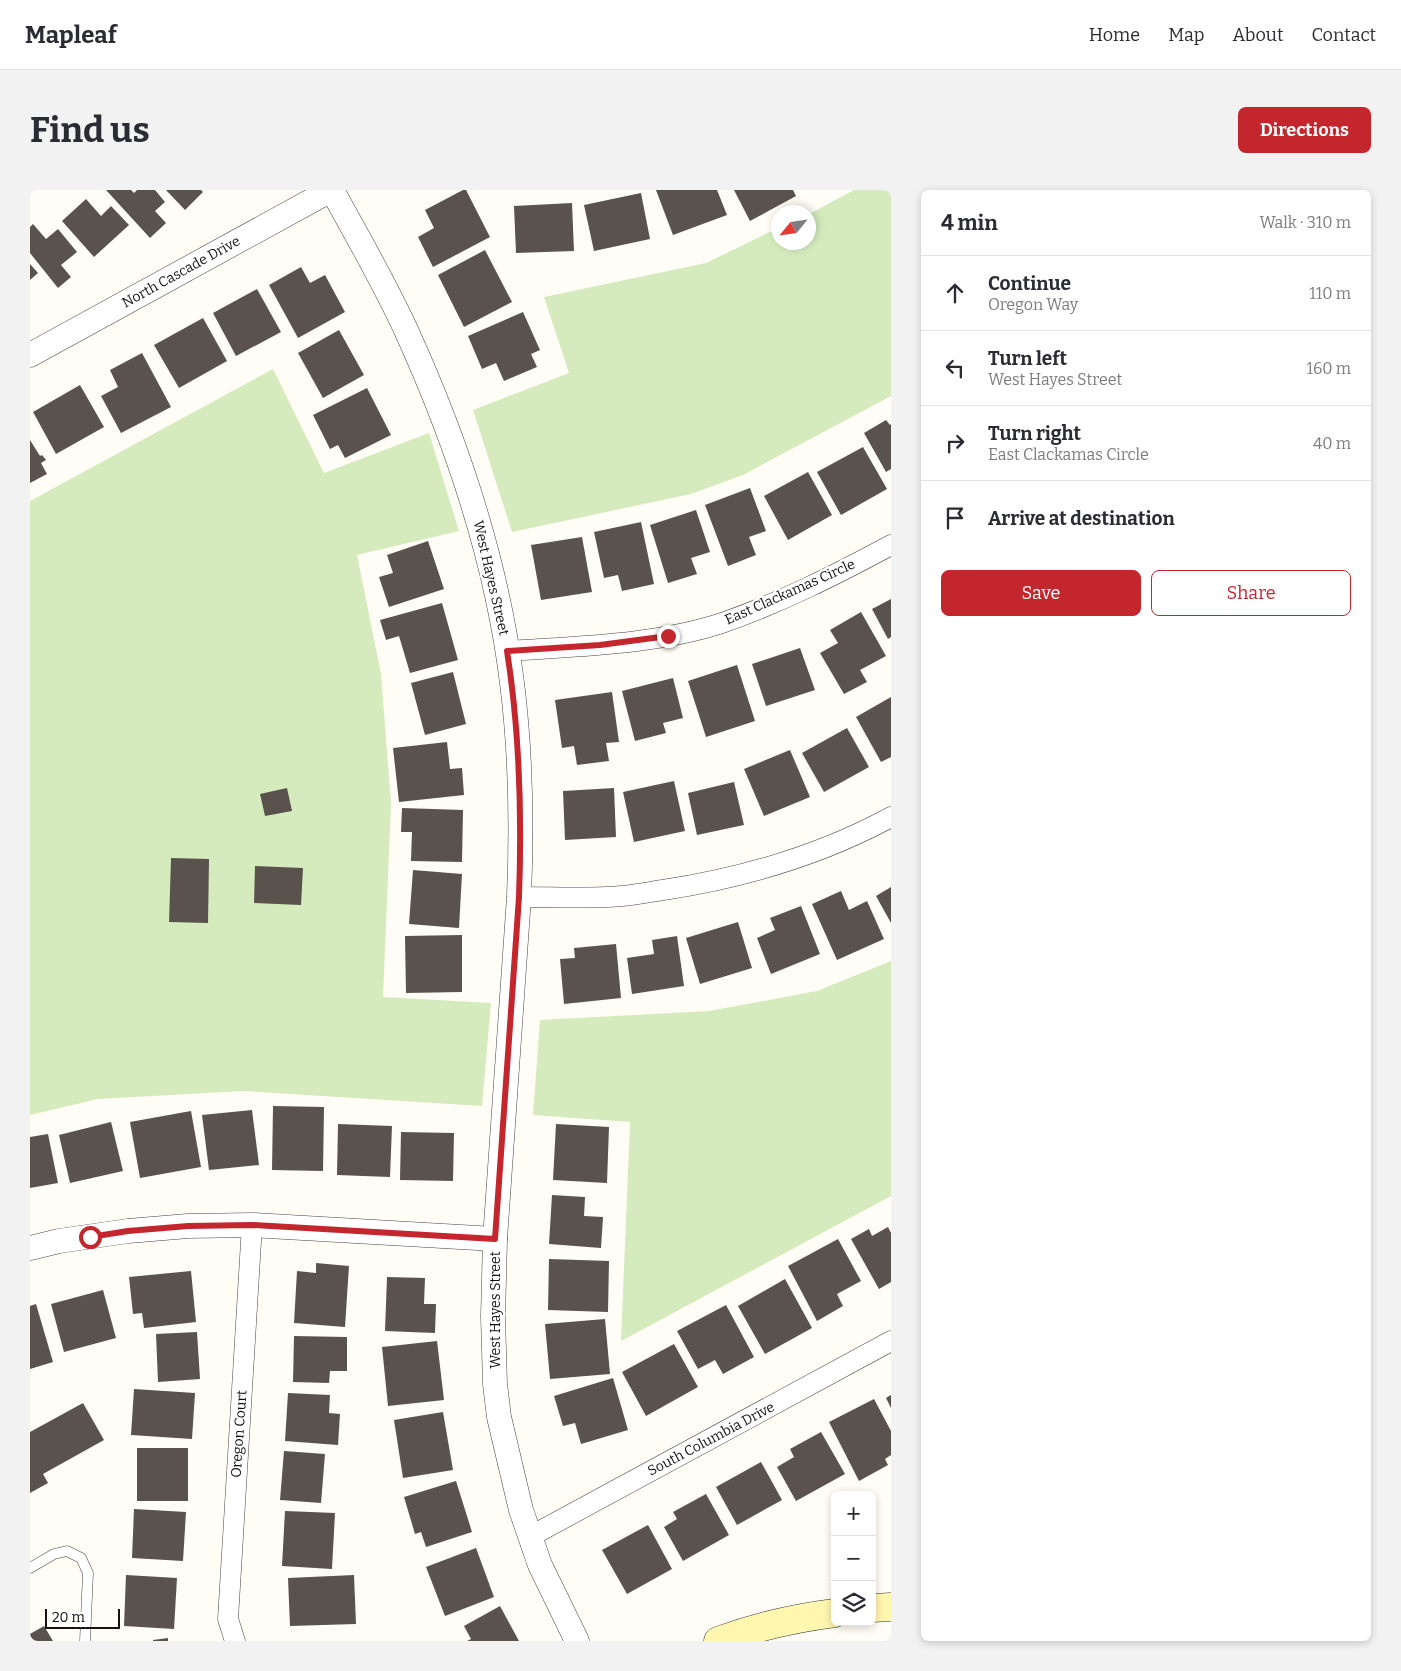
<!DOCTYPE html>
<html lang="en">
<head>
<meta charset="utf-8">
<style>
	:root { --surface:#fff; --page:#f2f2f3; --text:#2b2b33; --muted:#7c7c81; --line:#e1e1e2; --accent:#c4262e }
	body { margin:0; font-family:Bitter,serif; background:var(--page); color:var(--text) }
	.controls { position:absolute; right:15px; bottom:15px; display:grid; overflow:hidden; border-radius:8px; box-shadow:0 2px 8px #0003 }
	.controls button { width:45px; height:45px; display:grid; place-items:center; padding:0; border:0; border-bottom:1px solid var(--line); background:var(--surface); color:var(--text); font:25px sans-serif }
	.compass { position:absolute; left:741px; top:15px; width:45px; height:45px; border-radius:50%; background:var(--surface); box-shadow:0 2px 8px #0003; rotate:241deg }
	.scale { position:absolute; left:15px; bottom:12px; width:75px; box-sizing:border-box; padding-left:5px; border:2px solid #111; border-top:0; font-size:14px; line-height:18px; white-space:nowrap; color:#111; -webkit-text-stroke:4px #fff; paint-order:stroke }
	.stop { position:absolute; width:15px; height:15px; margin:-11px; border:4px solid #c4262e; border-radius:50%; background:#fff }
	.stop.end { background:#c4262e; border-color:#fff; box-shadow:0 1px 5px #0008 }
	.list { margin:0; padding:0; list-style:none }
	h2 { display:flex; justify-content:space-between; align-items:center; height:65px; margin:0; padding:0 20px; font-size:21px }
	h2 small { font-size:16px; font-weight:400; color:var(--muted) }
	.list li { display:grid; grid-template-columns:32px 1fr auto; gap:15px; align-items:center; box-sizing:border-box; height:75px; padding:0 20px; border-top:1px solid var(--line) }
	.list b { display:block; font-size:19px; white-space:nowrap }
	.list p { margin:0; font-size:16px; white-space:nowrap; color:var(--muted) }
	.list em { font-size:16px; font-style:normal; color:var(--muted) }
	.actions { display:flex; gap:10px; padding:15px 20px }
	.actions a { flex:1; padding:11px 0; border:1px solid var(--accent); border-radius:8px; text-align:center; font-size:18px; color:var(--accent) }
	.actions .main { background:var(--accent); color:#fff }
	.icon { flex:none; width:28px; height:28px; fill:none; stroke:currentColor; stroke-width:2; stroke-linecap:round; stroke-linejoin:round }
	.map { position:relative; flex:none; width:861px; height:1451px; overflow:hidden; border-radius:8px }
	header { display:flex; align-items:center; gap:30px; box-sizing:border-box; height:70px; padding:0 25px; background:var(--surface); border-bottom:1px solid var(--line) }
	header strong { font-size:24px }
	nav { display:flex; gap:28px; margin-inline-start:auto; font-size:18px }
	.intro { display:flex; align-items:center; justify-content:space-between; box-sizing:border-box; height:120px; padding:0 30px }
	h1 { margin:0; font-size:35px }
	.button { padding:12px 22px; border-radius:8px; background:var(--accent); color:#fff; font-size:18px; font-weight:700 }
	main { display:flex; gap:30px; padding:0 30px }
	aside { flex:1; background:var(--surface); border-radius:8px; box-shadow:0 2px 8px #0003 }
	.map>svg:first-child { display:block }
	.green { fill:#d5ebbd }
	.building { fill:#5a524d }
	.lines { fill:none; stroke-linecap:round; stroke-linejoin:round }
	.service-casing { stroke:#444; stroke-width:11 }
	.minor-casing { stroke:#444; stroke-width:21 }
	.tertiary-casing { stroke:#444; stroke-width:25 }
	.secondary-casing { stroke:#333; stroke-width:29 }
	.service { stroke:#fff; stroke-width:10 }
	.minor { stroke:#fff; stroke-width:20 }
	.tertiary { stroke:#fff; stroke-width:24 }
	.secondary { stroke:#fff6b0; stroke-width:28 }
	.route { stroke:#c4262e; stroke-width:6 }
	.labels { text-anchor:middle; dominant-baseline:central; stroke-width:5; stroke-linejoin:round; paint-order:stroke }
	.street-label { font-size:14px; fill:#111; stroke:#fff }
</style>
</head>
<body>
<header>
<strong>Mapleaf</strong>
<nav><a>Home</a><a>Map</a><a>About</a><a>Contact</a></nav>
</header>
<div class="intro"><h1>Find us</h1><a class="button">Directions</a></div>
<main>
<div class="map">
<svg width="861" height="1451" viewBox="0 0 861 1451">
	<rect width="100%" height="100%" fill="#fffdf5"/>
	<g class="green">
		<path d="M824 0H861V206L713 285 661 304 482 342 443 220 539 183 514 107 676 73 748 38V52H778L779 24Z"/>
		<path d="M243 179 294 283 399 243 429 341 327 365 351 484 361 613 353 807 461 813 452 916 213 901 68 909 0 925V311Z"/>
		<path d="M861 771V1006L591 1151 600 932 503 925 510 830 679 821 787 801Z"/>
	</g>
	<g class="building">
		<path d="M76 0H101L104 3 107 0H125L135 12 125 21 136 33 120 48Z"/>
		<path d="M136 0H171L173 2 155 20Z"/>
		<path d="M433 0H436L460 47 403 77 388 47 404 38 395 20Z"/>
		<path d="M626 0H687L697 25 643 45Z"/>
		<path d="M704 0H763L766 6 720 31Z"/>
		<path d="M611 3 620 49 564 61 554 15Z"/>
		<path d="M56 9 71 26 81 16 99 35 64 67 32 31Z"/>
		<path d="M542 13 544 61 486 63 484 16Z"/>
		<path d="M3 34 16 49 28 39 47 62 31 75 41 87 28 98 0 63V37Z"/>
		<path d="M455 60 482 112 434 137 408 85Z"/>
		<path d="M0 74 8 83 0 90Z"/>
		<path d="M271 77 280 93 295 85 315 122 268 148 239 95Z"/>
		<path d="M227 99 251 142 206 166 183 123Z"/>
		<path d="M493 122 510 160 501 164 507 177 474 191 466 173 452 179 438 146Z"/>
		<path d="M173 128 197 171 149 198 124 155Z"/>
		<path d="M309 140 334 185 293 208 268 163Z"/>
		<path d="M112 163 141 217 91 243 71 206 88 197 80 180Z"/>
		<path d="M50 195 74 237 26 264 3 222Z"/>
		<path d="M337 198 361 245 315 268 308 255 300 259 283 225Z"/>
		<path d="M856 230 860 235 861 234V279L856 282 834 243Z"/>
		<path d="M0 250 10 266 12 265 16 270 11 273 17 284 0 293Z"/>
		<path d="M833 257 857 299 811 325 787 282Z"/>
		<path d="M778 282 802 325 758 350 734 306Z"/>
		<path d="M720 298 736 341 719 347 726 365 698 376 675 315Z"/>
		<path d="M666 320 680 362 661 368 667 384 638 393 620 335Z"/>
		<path d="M611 332 624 394 592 401 588 385 574 388 564 342Z"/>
		<path d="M552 347 562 402 511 410 501 355Z"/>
		<path d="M398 351 414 399 359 417 349 387 363 383 357 365Z"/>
		<path d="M861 409V447L858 449 842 419Z"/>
		<path d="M412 413 428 470 380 483 369 446 356 450 350 430Z"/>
		<path d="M831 422 856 466 830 480 837 492 814 504 790 463 808 453 800 440Z"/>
		<path d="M770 458 785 500 736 516 722 474Z"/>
		<path d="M707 475 725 531 676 547 658 491Z"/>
		<path d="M423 482 436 534 395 545 381 493Z"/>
		<path d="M643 488 653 528 633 533 636 543 605 551 592 501Z"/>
		<path d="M582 502 589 552 576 553 579 571 547 575 544 556 532 558 525 510Z"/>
		<path d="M861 507V567L851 572 826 527Z"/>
		<path d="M817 538 839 577 794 602 772 563Z"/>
		<path d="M417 552 420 579 432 578 434 605 369 612 363 558Z"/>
		<path d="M760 560 780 607 734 626 714 579Z"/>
		<path d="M644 591 655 641 604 652 593 602Z"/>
		<path d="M704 592 714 635 667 645 658 603Z"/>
		<path d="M257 598 262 621 235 626 230 604Z"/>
		<path d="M584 598 586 647 535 650 533 601Z"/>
		<path d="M372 618 433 620 432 672 381 671 382 642H371Z"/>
		<path d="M141 668 179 669 178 733 139 732Z"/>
		<path d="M225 676 273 678 271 715 224 713Z"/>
		<path d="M383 680 432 684 429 738 379 734Z"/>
		<path d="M861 697V733L846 706Z"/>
		<path d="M811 701 819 720 837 711 854 749 807 770 782 714Z"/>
		<path d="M771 716 790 764 741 784 727 748 745 740 740 728Z"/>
		<path d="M708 732 722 778 670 794 656 748Z"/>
		<path d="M432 745V802L376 803 375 746Z"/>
		<path d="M647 746 654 796 602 804 597 768 624 764 622 750Z"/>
		<path d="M586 754 591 808 534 814 530 769 545 768 544 758Z"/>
		<path d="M243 916 294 917 293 981 242 980Z"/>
		<path d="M222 920 229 975 179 980 172 925Z"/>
		<path d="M161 921 171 977 110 988 100 932Z"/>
		<path d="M81 932 93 981 40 993 29 945Z"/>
		<path d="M308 934 362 936 360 987 307 985Z"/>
		<path d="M526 934 579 937 577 993 523 990Z"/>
		<path d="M371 942 424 943 423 991 370 990Z"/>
		<path d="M18 944 28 993 0 998V947Z"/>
		<path d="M522 1005 555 1007 554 1026 573 1027 571 1058 519 1054Z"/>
		<path d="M858 1037 861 1043V1092L849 1099 821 1049 839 1039 842 1046Z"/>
		<path d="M808 1049 831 1091 807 1104 813 1116 787 1131 758 1076Z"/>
		<path d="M519 1069 579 1071 578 1122 518 1120Z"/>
		<path d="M286 1073 319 1076 315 1137 264 1133 267 1081 286 1083Z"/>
		<path d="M161 1081 166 1132 114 1138 112 1123 103 1124 99 1087Z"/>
		<path d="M357 1087 395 1088 394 1114H406L405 1143 355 1141Z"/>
		<path d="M755 1089 782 1138 735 1164 708 1116Z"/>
		<path d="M73 1100 86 1148 34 1162 21 1114Z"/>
		<path d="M6 1114 23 1172 0 1179V1116Z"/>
		<path d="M696 1115 724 1167 693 1184 685 1170 668 1179 647 1141Z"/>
		<path d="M575 1129 580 1184 520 1189 515 1134Z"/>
		<path d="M167 1142 170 1189 128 1192 126 1144Z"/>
		<path d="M264 1146 317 1147V1181H300L299 1193 263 1192Z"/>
		<path d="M407 1151 414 1210 358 1216 352 1157Z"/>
		<path d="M644 1154 668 1197 616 1226 592 1182Z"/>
		<path d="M583 1188 598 1240 551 1254 545 1233 533 1236 524 1206Z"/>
		<path d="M104 1199 165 1203 162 1249 101 1245Z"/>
		<path d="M258 1203 300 1205 299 1223 310 1224 308 1255 255 1251Z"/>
		<path d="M861 1205V1218L856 1208Z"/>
		<path d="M844 1209 861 1241V1265L855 1269 858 1275 829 1291 799 1232Z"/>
		<path d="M53 1213 74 1250 13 1284 18 1293 0 1303V1242Z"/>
		<path d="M413 1222 423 1280 373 1288 364 1230Z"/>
		<path d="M791 1242 815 1284 766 1311 747 1277 764 1267 760 1259Z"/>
		<rect x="107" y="1258" width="51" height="53"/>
		<path d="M254 1261 295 1264 291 1313 250 1310Z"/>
		<path d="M731 1272 752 1310 707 1335 686 1297Z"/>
		<path d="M426 1291 442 1342 396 1357 391 1342 385 1344 374 1307Z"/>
		<path d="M676 1304 699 1345 653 1371 634 1337 647 1329 643 1322Z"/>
		<path d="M104 1319 156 1322 153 1371 102 1368Z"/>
		<path d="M255 1321 305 1323 302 1379 252 1376Z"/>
		<path d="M618 1335 642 1379 597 1404 572 1360Z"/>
		<path d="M446 1358 464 1407 415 1426 396 1377Z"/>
		<path d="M96 1385 147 1388 144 1439 94 1436Z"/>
		<path d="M324 1385 326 1434 260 1436 258 1388Z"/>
		<path d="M470 1416 489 1451H437L441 1449 434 1436Z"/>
		<path d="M14 1436 23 1451H0V1444Z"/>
		<path d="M138 1448V1451H123V1450Z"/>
	</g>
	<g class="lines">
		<defs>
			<path id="service" d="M0 1378 24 1364 37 1361 51 1368 58 1383 55 1451"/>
			<g id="minor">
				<path d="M477 461C547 456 625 455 692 433 750 413 807 384 861 355"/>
				<path d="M489 707C523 707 558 709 592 706 606 705 620 702 633 700 712 688 791 665 861 627"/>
				<path d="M501 1346 861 1151"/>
				<path d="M205 1451 198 1429 222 1035"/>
			</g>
			<g id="tertiary">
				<path d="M302 0C327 46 354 92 376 140 427 252 467 370 482 493 491 564 492 635 489 707L465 1049 463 1127 465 1194 469 1227 491 1320 510 1375 547 1451"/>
				<path d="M0 165 301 0"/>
				<path d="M0 1058 29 1051 98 1041 158 1036 222 1035 465 1049"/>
			</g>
			<g id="secondary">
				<path d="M842 1418 861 1417"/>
				<path d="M688 1451C726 1437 765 1428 805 1423"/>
			</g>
		</defs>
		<use href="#service" class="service-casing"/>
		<use href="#minor" class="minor-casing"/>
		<use href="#tertiary" class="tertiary-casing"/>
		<use href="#secondary" class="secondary-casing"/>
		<use href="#service" class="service"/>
		<use href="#minor" class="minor"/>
		<use href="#tertiary" class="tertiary"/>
		<use href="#secondary" class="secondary"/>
	</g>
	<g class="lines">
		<path class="route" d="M60 1047 98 1041 158 1036 222 1035 465 1049 489 707C492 624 490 543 477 461L570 455 638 446"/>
	</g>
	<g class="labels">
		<g class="street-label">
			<text transform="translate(151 82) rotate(-29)">North Cascade Drive</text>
			<text transform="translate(461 388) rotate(77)">West Hayes Street</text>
			<text transform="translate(760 402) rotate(-24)">East Clackamas Circle</text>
			<text transform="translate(465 1120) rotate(-90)">West Hayes Street</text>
			<text transform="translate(209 1244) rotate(-86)">Oregon Court</text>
			<text transform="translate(681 1249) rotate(-28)">South Columbia Drive</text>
		</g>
	</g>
</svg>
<div class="controls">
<button>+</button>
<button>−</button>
<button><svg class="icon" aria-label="layers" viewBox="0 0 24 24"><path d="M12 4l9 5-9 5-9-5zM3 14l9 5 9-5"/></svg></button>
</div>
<svg class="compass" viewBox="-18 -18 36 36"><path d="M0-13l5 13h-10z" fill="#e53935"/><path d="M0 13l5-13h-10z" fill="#7c7c81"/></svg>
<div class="scale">20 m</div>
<div class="stop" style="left:60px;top:1047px"></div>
<div class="stop end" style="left:638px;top:446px"></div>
</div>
<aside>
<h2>4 min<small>Walk · 310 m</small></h2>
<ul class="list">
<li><svg class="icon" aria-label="ahead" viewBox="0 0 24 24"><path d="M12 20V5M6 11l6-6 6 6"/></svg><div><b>Continue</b><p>Oregon Way</p></div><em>110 m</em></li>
<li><svg class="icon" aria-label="left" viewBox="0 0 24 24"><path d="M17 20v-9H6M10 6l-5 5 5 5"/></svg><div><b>Turn left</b><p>West Hayes Street</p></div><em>160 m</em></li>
<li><svg class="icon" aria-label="right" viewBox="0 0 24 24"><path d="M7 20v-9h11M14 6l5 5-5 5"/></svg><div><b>Turn right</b><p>East Clackamas Circle</p></div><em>40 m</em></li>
<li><svg class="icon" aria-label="arrive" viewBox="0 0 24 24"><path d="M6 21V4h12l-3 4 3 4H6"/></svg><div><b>Arrive at destination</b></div></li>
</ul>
<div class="actions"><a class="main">Save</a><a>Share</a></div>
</aside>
</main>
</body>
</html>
